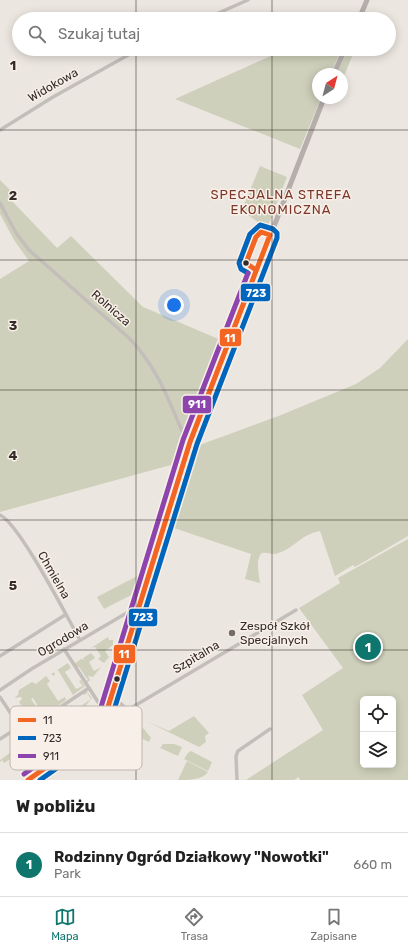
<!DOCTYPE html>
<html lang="pl">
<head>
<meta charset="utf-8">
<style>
	:root { --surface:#fff; --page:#f2f2f2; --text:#222; --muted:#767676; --line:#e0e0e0; --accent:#0f766e }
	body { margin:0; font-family:Rubik,sans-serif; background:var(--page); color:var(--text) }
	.controls { position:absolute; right:12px; bottom:12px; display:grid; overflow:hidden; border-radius:6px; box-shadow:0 2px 10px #0003 }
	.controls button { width:36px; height:36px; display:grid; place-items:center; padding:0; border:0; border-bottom:1px solid var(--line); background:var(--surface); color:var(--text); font:20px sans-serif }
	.compass { position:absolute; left:312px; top:68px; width:36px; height:36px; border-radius:50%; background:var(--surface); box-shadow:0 2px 10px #0003; rotate:36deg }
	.you { position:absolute; left:174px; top:305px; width:14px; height:14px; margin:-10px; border:3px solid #fff; border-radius:50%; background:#1a73e8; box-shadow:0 0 0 6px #1a73e833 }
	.badge { display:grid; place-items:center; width:26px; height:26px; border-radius:50%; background:var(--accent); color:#fff; font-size:13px; font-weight:700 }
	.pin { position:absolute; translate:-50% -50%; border:2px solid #fff; box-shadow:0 1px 4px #0006 }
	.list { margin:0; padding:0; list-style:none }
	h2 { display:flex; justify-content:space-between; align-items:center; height:52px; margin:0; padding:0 16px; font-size:17px }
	h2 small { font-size:13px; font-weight:400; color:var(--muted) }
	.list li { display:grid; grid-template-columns:26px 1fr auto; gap:12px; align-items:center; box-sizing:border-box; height:64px; padding:0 16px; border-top:1px solid var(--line) }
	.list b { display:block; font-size:15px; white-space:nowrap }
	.list p { margin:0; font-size:13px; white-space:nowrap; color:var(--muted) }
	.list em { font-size:13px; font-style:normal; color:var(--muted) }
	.icon { flex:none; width:22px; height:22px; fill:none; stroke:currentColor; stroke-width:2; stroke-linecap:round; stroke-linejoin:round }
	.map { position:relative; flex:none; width:408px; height:780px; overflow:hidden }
	.search { position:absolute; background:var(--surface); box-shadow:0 2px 10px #0003; left:12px; right:12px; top:12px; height:44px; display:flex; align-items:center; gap:10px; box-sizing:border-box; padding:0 14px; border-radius:22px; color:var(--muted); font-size:15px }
	.sheet { height:116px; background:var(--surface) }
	nav { display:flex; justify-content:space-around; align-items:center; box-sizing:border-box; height:56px; border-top:1px solid var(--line); background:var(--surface); font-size:11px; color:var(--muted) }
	nav a { display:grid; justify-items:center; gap:2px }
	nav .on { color:var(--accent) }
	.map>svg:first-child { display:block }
	.green { fill:#ced0bb; fill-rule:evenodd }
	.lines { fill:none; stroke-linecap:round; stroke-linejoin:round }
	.street { stroke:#c4beba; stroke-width:3.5 }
	.secondary { stroke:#b5aeaa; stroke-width:5 }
	.bus-1-casing { stroke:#f8f0e8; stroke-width:8 }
	.bus-2-casing { stroke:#f8f0e8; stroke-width:8 }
	.bus-3-casing { stroke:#f8f0e8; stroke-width:8 }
	.bus-1 { stroke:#f26522; stroke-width:5 }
	.bus-2 { stroke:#0065bd; stroke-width:5 }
	.bus-3 { stroke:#8e44ad; stroke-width:5 }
	.grid { fill:none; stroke:#352b28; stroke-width:1; stroke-opacity:0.55 }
	.bus-dot { fill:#352b28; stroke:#f8f0e8; stroke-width:1.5 }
	.poi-dot { fill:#756c68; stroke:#f8f0e8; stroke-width:1.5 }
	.labels { text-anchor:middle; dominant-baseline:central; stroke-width:3; stroke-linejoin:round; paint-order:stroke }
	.street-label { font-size:12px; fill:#352b28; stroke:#f8f0e8 }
	.poi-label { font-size:12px; fill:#352b28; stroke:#f8f0e8; text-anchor:start }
	.neighbourhood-label { font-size:13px; letter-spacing:1px; fill:#7d3628; stroke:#f8f0e8 }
	.key { fill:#f8f0e8; stroke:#beb5ae; stroke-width:1 }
	.key-label { font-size:11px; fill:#352b28 }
	.grid-label { font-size:13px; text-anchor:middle; font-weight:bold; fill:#352b28; stroke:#f8f0e8; stroke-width:3; stroke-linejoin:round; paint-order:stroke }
	.line-badge { stroke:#f8f0e8; stroke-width:1.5 }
	.badge-label { font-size:11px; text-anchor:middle; font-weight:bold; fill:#fff }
</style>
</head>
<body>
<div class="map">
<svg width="408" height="780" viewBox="0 0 408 780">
	<rect width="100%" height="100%" fill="#ece6e0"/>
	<g class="green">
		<path d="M286 49 341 50 331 74H318V98H321L300 149 175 99Z"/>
		<path d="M348 49H355L342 81V74H337Z"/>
		<path d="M260 166 287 177 268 226 260 224 242 210Z"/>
		<path d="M0 180 17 197 12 201 57 248 71 236 143 307 228 343 186 450 281 415 356 384 380 368 408 339V536L355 567 353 565 335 576 320 531C301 534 293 550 275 554 271 554 266 552 262 553 255 559 259 574 260 583L245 579 251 554 171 527 191 459 181 462 178 468V463L0 512V279L29 261 14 240 0 214Z"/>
		<path d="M408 539V780H300L299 777 294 780H246L323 730 302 695 343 668 299 608 340 583 338 578ZM363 699H393V765H363Z"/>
		<path d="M145 572 137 592 104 609 97 597Z"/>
		<path d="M108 637 109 640H113V645L105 651 109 657 104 663 98 659 101 656 95 647 91 648Z"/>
		<path d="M91 653 95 658 92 660 89 657 92 660 89 662 94 671 101 667 93 677 88 676 90 680 88 682 85 681 88 680 79 667 76 668 74 664 81 659 84 660 83 658Z"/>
		<path d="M68 663 71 668 65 672 76 689 83 686 79 681 81 680 85 686 73 695 58 670 54 672 55 674 54 676 51 674Z"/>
		<path d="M46 676 50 681 47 684 58 701 65 697 66 700 56 707 53 706 34 718 32 722 31 720 41 711 33 698 31 699 39 711 31 719 19 702 22 699 21 697 14 698 18 695 19 690 32 682 36 684Z"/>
		<path d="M86 691 92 698 86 705 88 706 74 720 68 717 61 709 66 705 67 706 64 709 68 715 91 699 87 693 84 695 83 694Z"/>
		<path d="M194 716 209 733 205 736 206 742 199 747 146 721 169 731Z"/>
		<path d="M138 725 144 729 151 738 149 742 132 734 135 726Z"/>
		<path d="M22 735 31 749 26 752 24 750 4 763 2 760 0 762V760L21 745 18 739 14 741 13 740Z"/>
		<path d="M163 744H174L182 747 178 756 160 748Z"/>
		<path d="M191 751 212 762 208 771 184 759 188 753Z"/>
		<path d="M187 761 208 772C202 780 189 780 178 780Z"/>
	</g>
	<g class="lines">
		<g class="street">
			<path d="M205 19 248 0"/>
			<path d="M0 130 53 97 139 49"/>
			<path d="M0 203 16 233 29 250 128 337C157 366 169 401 185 438L190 442"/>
			<path d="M0 515C19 523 67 617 80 640"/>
			<path d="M64 649 98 702 109 706"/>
			<path d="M0 656 65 615"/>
			<path d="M0 690 33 668 130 611H138"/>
			<path d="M0 697 46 767"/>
			<path d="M111 700 120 703 128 710"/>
			<path d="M106 715 117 718"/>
			<path d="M101 728 136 705 296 610"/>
			<path d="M23 732 89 688"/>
			<path d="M0 739 19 727"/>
			<path d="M237 780 236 756 238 751 270 729"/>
		</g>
		<g class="secondary">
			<path d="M359 19 367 0"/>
			<path d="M334 74 345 49"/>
			<path d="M28 780 96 732 103 723 190 442 324 98"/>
		</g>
		<defs>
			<path id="bus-1" d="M28 780 96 732 103 723 190 442 270 235 261 232 256 237 246 263 256 270"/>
			<path id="bus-2" d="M40 780 101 737 109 726 197 444 277 238V233L273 229 260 225 250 234 239 263 241 269 248 273"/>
			<path id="bus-3" d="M24 774 91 727 97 720 183 440 248 273"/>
		</defs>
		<use href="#bus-1" class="bus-1-casing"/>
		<use href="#bus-2" class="bus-2-casing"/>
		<use href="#bus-3" class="bus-3-casing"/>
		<use href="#bus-1" class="bus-1"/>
		<use href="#bus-2" class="bus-2"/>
		<use href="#bus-3" class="bus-3"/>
	</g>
	<path class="grid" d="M136 0V19M272 0V19M136 49V780M272 49V780M0 130H408M0 260H408M0 390H408M0 520H408M0 650H408"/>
	<g class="bus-dot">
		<circle cx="246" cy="263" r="3.5"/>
		<circle cx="117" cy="679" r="3.5"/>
	</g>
	<circle class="poi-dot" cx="232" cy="633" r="4"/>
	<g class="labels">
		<g class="street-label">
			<text transform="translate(53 85) rotate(-30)">Widokowa</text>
			<text transform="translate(111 308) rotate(41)">Rolnicza</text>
			<text transform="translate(54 575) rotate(60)">Chmielna</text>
			<text transform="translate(63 639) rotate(-31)">Ogrodowa</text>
			<text transform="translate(196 657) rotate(-31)">Szpitalna</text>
		</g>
		<g class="poi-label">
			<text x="240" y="626">Zespół Szkół<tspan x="240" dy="14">Specjalnych</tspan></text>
		</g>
		<g class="neighbourhood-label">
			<text x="281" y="194">SPECJALNA STREFA<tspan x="281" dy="15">EKONOMICZNA</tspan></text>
		</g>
	</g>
	<rect x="10" y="706" width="132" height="64" rx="6" class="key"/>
	<rect x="18" y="718" width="18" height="4" fill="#f26522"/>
	<rect x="18" y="736" width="18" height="4" fill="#0065bd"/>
	<rect x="18" y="754" width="18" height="4" fill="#8e44ad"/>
	<g class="key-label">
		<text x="43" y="724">11</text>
		<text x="43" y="742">723</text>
		<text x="43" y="760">911</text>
	</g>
	<g class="grid-label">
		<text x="13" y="70">1</text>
		<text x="13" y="200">2</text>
		<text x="13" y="330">3</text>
		<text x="13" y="460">4</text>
		<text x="13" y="590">5</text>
	</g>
	<g class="line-badge">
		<rect x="240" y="283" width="31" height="19" rx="4" fill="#0065bd"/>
		<rect x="219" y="328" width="23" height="19" rx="4" fill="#f26522"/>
		<rect x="182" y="395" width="30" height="19" rx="4" fill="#8e44ad"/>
		<rect x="128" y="608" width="30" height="19" rx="4" fill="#0065bd"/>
		<rect x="113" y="644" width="23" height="20" rx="4" fill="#f26522"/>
	</g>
	<g class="badge-label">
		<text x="256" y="297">723</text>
		<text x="230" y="342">11</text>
		<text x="197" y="408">911</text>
		<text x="143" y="621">723</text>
		<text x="124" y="658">11</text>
	</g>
</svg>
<div class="controls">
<button><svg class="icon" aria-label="locate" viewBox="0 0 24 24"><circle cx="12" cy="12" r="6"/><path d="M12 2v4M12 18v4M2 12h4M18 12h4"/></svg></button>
<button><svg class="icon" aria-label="layers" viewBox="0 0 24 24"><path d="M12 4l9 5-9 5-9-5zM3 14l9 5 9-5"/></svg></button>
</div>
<svg class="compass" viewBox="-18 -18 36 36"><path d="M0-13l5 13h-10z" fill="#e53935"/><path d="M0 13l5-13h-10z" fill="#767676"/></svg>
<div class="you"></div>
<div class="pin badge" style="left:368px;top:647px">1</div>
<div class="search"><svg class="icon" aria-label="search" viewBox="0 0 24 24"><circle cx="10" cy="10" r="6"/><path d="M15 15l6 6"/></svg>Szukaj tutaj</div>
</div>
<section class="sheet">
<h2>W pobliżu<small></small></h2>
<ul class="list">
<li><span class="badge">1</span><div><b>Rodzinny Ogród Działkowy &quot;Nowotki&quot;</b><p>Park</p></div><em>660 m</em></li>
</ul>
</section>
<nav>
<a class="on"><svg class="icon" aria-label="map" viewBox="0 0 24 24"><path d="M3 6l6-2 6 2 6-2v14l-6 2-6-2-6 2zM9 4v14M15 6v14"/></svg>Mapa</a>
<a><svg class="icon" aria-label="directions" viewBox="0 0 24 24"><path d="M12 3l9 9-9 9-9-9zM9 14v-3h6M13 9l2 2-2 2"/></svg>Trasa</a>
<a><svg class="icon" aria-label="saved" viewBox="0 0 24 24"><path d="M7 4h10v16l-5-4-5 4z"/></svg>Zapisane</a>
</nav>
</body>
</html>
